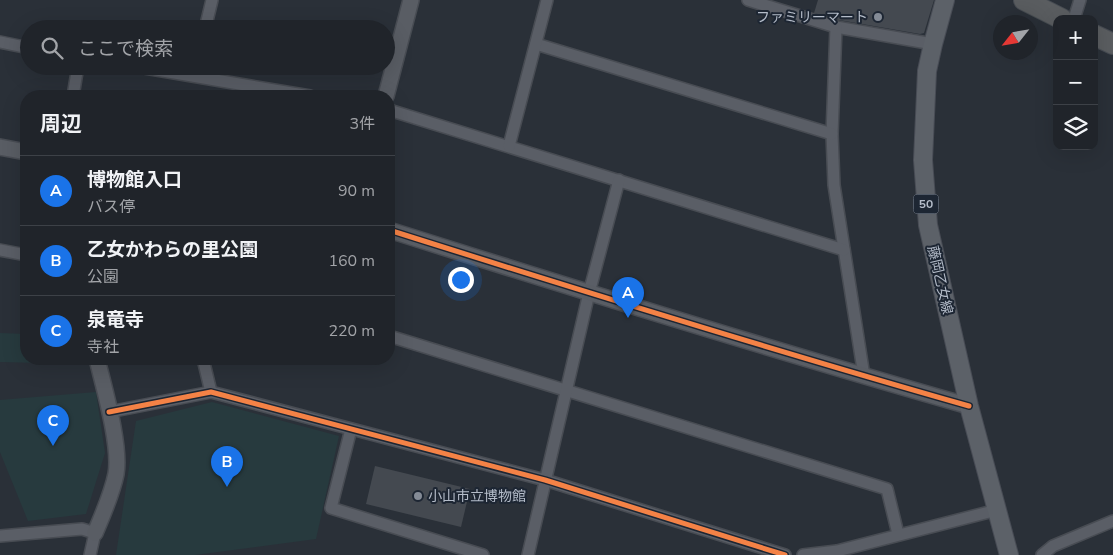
<!DOCTYPE html>
<html lang="ja">
<head>
<meta charset="utf-8">
<style>
	:root { --surface:#20242a; --page:#2d3036; --text:#f1f3f6; --muted:#a2a4a8; --line:#3d4147; --accent:#1a73e8 }
	body { margin:0; font-family:"Nunito Sans","Noto Sans JP",sans-serif; background:var(--page); color:var(--text) }
	.controls { position:absolute; right:15px; top:15px; display:grid; overflow:hidden; border-radius:10px; box-shadow:0 5px 20px #0002 }
	.controls button { width:45px; height:45px; display:grid; place-items:center; padding:0; border:0; border-bottom:1px solid var(--line); background:var(--surface); color:var(--text); font:25px sans-serif }
	.compass { position:absolute; left:993px; top:15px; width:45px; height:45px; border-radius:50%; background:var(--surface); box-shadow:0 5px 20px #0002; rotate:239deg }
	.you { position:absolute; left:460px; top:279px; width:18px; height:18px; margin:-12px; border:4px solid #fff; border-radius:50%; background:#1a73e8; box-shadow:0 0 0 8px #1a73e833 }
	.badge { display:grid; place-items:center; width:32px; height:32px; border-radius:50%; background:var(--accent); color:#fff; font-size:16px; font-weight:700 }
	.pin { position:absolute; translate:-50% -41px; filter:drop-shadow(0 1px 2px #0008) }
	.pin::after { content:''; position:absolute; top:26px; width:18px; height:15px; background:inherit; clip-path:polygon(0 0,100% 0,50% 100%) }
	.list { margin:0; padding:0; list-style:none }
	h2 { display:flex; justify-content:space-between; align-items:center; height:65px; margin:0; padding:0 20px; font-size:21px }
	h2 small { font-size:16px; font-weight:400; color:var(--muted) }
	.list li { display:grid; grid-template-columns:32px 1fr auto; gap:15px; align-items:center; box-sizing:border-box; height:70px; padding:0 20px; border-top:1px solid var(--line) }
	.list b { display:block; font-size:19px; white-space:nowrap }
	.list p { margin:0; font-size:16px; white-space:nowrap; color:var(--muted) }
	.list em { font-size:16px; font-style:normal; color:var(--muted) }
	.icon { flex:none; width:28px; height:28px; fill:none; stroke:currentColor; stroke-width:2; stroke-linecap:round; stroke-linejoin:round }
	.map { position:relative; flex:none; width:1113px; height:555px; overflow:hidden }
	.search { position:absolute; background:var(--surface); box-shadow:0 5px 20px #0002; left:20px; top:20px; width:375px; height:55px; display:flex; align-items:center; gap:12px; box-sizing:border-box; padding:0 18px; border-radius:28px; color:var(--muted); font-size:19px }
	.panel { position:absolute; background:var(--surface); box-shadow:0 5px 20px #0002; left:20px; top:90px; width:375px; height:275px; border-radius:20px }
	.map>svg:first-child { display:block }
	.green { fill:#273a3e }
	.building { fill:#444950 }
	.lines { fill:none; stroke-linecap:round; stroke-linejoin:round }
	.street-casing { stroke:#484c53; stroke-width:14 }
	.secondary-casing { stroke:#484c53; stroke-width:18 }
	.primary-casing { stroke:#484c55; stroke-width:20 }
	.highway-casing { stroke:#474c53; stroke-width:22 }
	.street { stroke:#5a5e66; stroke-width:11 }
	.secondary { stroke:#595d64; stroke-width:15 }
	.primary { stroke:#5c6168; stroke-width:18 }
	.highway { stroke:#5a5d60; stroke-width:20 }
	.cycleway-casing { stroke:#1d2633; stroke-width:8 }
	.cycleway { stroke:#f48246; stroke-width:5 }
	.poi-dot { fill:#848b96; stroke:#1d2633; stroke-width:2 }
	.labels { text-anchor:middle; dominant-baseline:central; stroke-width:4; stroke-linejoin:round; paint-order:stroke }
	.shield { fill:#1d2633; stroke:#878f9c; stroke-width:1 }
	.shield-label { font-size:12px; font-weight:bold; fill:#b4bcc9 }
	.poi-label { font-size:14px; fill:#b4bcc9; stroke:#1d2633; text-anchor:end }
	.street-label { font-size:14px; fill:#b4bcc9; stroke:#1d2633 }
</style>
</head>
<body>
<div class="map">
<svg width="1113" height="555" viewBox="0 0 1113 555">
	<rect width="100%" height="100%" fill="#2a3038"/>
	<g class="green">
		<path d="M0 333 26 334V359H79V364L0 362Z"/>
		<path d="M96 392 105 453 86 514 28 521 0 452V400Z"/>
		<path d="M212 402 339 436 316 539 195 555H116L136 421Z"/>
	</g>
	<g class="building">
		<path d="M818 0H934L924 33 920 34 839 20 814 13Z"/>
		<path d="M375 466 470 489 461 527 366 504Z"/>
	</g>
	<g class="lines">
		<defs>
			<g id="street">
				<path d="M748 0 836 27 933 44"/>
				<path d="M1074 19 1080 0"/>
				<path d="M836 27 832 134 834 185 864 376"/>
				<path d="M205 29 212 0"/>
				<path d="M0 42 29 48"/>
				<path d="M536 44 832 134"/>
				<path d="M133 66 310 96"/>
				<path d="M73 96 78 66"/>
				<path d="M389 110 844 250"/>
				<path d="M509 146 547 0"/>
				<path d="M0 250 26 255"/>
				<path d="M389 336 887 489 898 534"/>
				<path d="M203 359 211 392"/>
				<path d="M109 412 211 392 545 480 785 555"/>
				<path d="M351 429 331 508 483 555"/>
				<path d="M0 536 82 529 95 533 90 555"/>
				<path d="M528 555 589 293 619 180"/>
				<path d="M803 555 837 551 997 510"/>
				<path d="M1042 555 1053 546 1113 521"/>
			</g>
			<g id="secondary">
				<path d="M386 96 411 0"/>
				<path d="M0 147 26 152"/>
				<path d="M389 230C582 291 775 351 969 406"/>
				<path d="M95 533C103 514 112 494 116 474 121 446 104 388 97 359"/>
			</g>
			<path id="primary" d="M945 0 933 44 927 71 923 160 928 225 969 406 1009 555"/>
			<g id="highway">
				<path d="M1024 0 1062 19"/>
				<path d="M1094 35 1113 44"/>
			</g>
		</defs>
		<use href="#street" class="street-casing"/>
		<use href="#secondary" class="secondary-casing"/>
		<use href="#primary" class="primary-casing"/>
		<use href="#highway" class="highway-casing"/>
		<use href="#street" class="street"/>
		<use href="#secondary" class="secondary"/>
		<use href="#primary" class="primary"/>
		<use href="#highway" class="highway"/>
		<defs>
			<g id="cycleway">
				<path d="M389 230C582 291 775 351 969 406"/>
				<path d="M109 412 211 392 545 480 785 555"/>
			</g>
		</defs>
		<use href="#cycleway" class="cycleway-casing"/>
		<use href="#cycleway" class="cycleway"/>
	</g>
	<g class="poi-dot">
		<circle cx="878" cy="17" r="5"/>
		<circle cx="418" cy="496" r="5"/>
	</g>
	<g class="labels">
		<rect class="shield" x="913.5" y="194.5" width="25" height="19" rx="4"/>
		<g class="shield-label">
			<text x="926" y="204">50</text>
		</g>
		<g class="poi-label">
			<text x="868" y="17">ファミリーマート</text>
			<text x="428" y="496" text-anchor="start">小山市立博物館</text>
		</g>
		<g class="street-label">
			<text transform="translate(940 280) rotate(77)">藤岡乙女線</text>
		</g>
	</g>
</svg>
<div class="controls">
<button>+</button>
<button>−</button>
<button><svg class="icon" aria-label="layers" viewBox="0 0 24 24"><path d="M12 4l9 5-9 5-9-5zM3 14l9 5 9-5"/></svg></button>
</div>
<svg class="compass" viewBox="-18 -18 36 36"><path d="M0-13l5 13h-10z" fill="#e53935"/><path d="M0 13l5-13h-10z" fill="#a2a4a8"/></svg>
<div class="you"></div>
<div class="pin badge" style="left:628px;top:318px">A</div>
<div class="pin badge" style="left:227px;top:487px">B</div>
<div class="pin badge" style="left:53px;top:446px">C</div>
<div class="search"><svg class="icon" aria-label="search" viewBox="0 0 24 24"><circle cx="10" cy="10" r="6"/><path d="M15 15l6 6"/></svg>ここで検索</div>
<section class="panel">
<h2>周辺<small>3件</small></h2>
<ul class="list">
<li><span class="badge">A</span><div><b>博物館入口</b><p>バス停</p></div><em>90 m</em></li>
<li><span class="badge">B</span><div><b>乙女かわらの里公園</b><p>公園</p></div><em>160 m</em></li>
<li><span class="badge">C</span><div><b>泉竜寺</b><p>寺社</p></div><em>220 m</em></li>
</ul>
</section>
</div>
</body>
</html>
